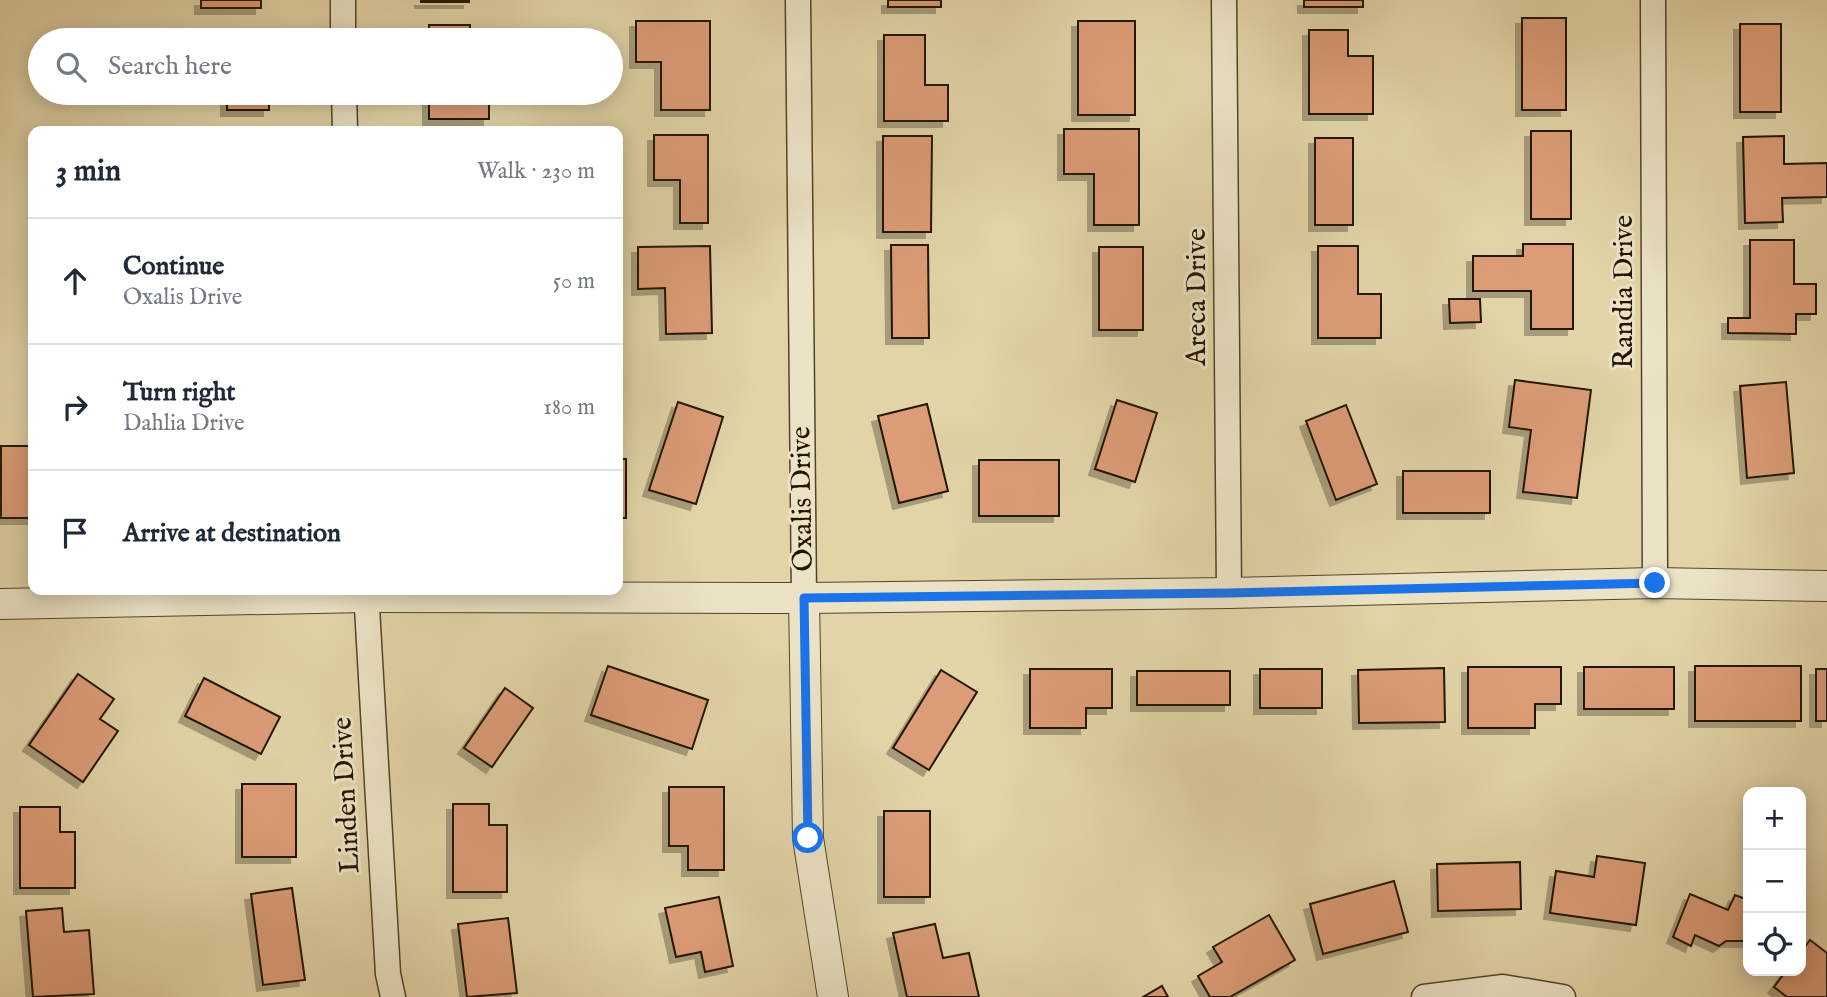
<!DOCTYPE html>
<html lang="en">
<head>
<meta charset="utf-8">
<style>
	:root { --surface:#fff; --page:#f6f6f7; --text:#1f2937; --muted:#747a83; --line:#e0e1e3 }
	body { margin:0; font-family:"IM FELL English",serif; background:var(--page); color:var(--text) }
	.controls { position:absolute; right:21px; bottom:21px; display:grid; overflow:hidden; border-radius:14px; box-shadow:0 4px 18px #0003 }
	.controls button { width:63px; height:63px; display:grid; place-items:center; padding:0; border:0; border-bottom:2px solid var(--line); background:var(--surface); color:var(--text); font:35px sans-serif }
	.stop { position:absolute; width:21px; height:21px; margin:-16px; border:5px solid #1a73e8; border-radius:50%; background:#fff }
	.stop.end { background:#1a73e8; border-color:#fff; box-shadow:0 2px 7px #0008 }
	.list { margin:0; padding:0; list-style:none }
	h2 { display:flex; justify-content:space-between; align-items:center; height:91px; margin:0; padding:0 28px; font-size:30px }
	h2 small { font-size:23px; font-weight:400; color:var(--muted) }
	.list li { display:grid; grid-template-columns:46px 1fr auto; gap:21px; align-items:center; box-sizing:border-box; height:126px; padding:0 28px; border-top:2px solid var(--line) }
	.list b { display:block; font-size:26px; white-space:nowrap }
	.list p { margin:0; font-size:23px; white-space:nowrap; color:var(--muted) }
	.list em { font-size:23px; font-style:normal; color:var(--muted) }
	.icon { flex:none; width:38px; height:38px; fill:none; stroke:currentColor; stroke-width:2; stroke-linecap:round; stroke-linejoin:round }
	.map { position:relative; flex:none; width:1827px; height:997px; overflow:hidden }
	.search { position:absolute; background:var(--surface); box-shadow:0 4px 18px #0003; left:28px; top:28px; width:595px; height:77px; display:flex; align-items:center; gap:18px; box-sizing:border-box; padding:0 24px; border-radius:38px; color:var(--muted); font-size:26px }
	.panel { position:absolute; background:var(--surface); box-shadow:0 4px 18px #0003; left:28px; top:126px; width:595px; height:469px; border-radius:14px }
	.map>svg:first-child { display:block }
	.building { fill:#dc9c77; stroke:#221401; stroke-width:2; filter:url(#shadow) }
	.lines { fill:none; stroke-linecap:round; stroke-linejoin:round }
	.minor-casing { stroke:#52442a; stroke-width:27 }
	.tertiary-casing { stroke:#52442a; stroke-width:32 }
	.minor { stroke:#ece3c6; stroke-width:24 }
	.tertiary { stroke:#ece3c6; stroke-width:30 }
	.route { stroke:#1a73e8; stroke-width:9 }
	.labels { text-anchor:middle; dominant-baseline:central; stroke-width:6; stroke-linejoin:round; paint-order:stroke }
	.street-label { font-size:28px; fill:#221401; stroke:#ece3c6 }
</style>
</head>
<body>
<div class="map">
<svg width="1827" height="997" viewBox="0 0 1827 997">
	<defs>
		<filter id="shadow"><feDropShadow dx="-6" dy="6" stdDeviation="0" flood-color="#0004"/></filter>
	</defs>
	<rect width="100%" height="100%" fill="#e2d4a7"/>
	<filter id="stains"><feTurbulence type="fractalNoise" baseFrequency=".00286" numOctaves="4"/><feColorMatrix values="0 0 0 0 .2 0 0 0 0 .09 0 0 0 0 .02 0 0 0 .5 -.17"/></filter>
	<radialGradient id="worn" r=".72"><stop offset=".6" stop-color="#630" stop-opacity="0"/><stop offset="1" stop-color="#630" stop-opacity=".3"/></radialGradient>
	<g class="building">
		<rect x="201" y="0" width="60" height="8"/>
		<rect x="421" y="0" width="48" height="2"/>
		<rect x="888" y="0" width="53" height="7"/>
		<rect x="1304" y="0" width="59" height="7"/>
		<rect x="1522" y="18" width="44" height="92"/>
		<path d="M636 21H710V110H661V62H636Z"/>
		<rect x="1078" y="21" width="57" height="94"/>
		<rect x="1740" y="24" width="41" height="88"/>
		<rect x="429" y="25" width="41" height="15"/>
		<rect x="206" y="30" width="63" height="10"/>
		<path d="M1309 30H1348V56H1373V114H1309Z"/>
		<path d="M884 35H925V85H948V121H884Z"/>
		<rect x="227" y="93" width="42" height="17"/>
		<rect x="429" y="93" width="60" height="26"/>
		<path d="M1064 129H1139V225H1094V174H1064Z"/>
		<rect x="1531" y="131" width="40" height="88"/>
		<path d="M654 135H708V223H680V180H654Z"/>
		<path d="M883 136H932L931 232H883Z"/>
		<path d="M1784 136V164L1827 163V197L1782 198 1783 222 1745 223 1743 137Z"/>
		<rect x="1315" y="138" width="38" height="87"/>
		<path d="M1750 240H1794V284H1816V314H1796V334L1728 333V318H1750Z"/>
		<path d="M1523 244H1573V329H1531V291H1473V256H1523Z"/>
		<path d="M891 245H928L929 338H892Z"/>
		<path d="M710 246 712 333 666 334 665 288 638 289V247Z"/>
		<path d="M1318 246H1358V294H1381V338H1318Z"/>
		<rect x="1099" y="247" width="44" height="83"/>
		<path d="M1449 299H1480L1481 322 1450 323Z"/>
		<path d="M1515 380 1591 390 1577 498 1523 492 1531 430 1509 427Z"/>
		<path d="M1786 382 1794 473 1747 478 1740 386Z"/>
		<path d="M1117 400 1157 413 1135 482 1095 469Z"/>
		<path d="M678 402 723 417 696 504 649 490Z"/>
		<path d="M927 404 948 491 899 503 878 416Z"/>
		<path d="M1346 405 1377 484 1336 500 1306 421Z"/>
		<rect x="1" y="446" width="32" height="72"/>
		<rect x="618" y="459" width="8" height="59"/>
		<rect x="979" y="460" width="80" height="56"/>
		<rect x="1403" y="471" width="87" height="42"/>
		<path d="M608 666 708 700 692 749 591 715Z"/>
		<rect x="1695" y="666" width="106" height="55"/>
		<path d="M1468 667H1561V704H1535V728H1468Z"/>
		<rect x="1584" y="667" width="90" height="42"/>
		<path d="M1444 668 1445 722 1359 723 1358 670Z"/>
		<path d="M1030 669H1112V708H1086V728H1030Z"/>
		<rect x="1260" y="669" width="62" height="39"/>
		<rect x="1816" y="669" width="11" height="52"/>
		<path d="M941 670 977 692 929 770 893 748Z"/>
		<rect x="1137" y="671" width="93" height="34"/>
		<path d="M78 674 114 699 100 719 118 731 83 782 29 745Z"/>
		<path d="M204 678 280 717 261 754 185 716Z"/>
		<path d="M505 688 533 708 492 767 464 748Z"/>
		<rect x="242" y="784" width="54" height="73"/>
		<path d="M669 787H724V870H688V846H669Z"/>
		<path d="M453 804H489V825H507V892H453Z"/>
		<path d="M20 807H60V832H75V888H20Z"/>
		<rect x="884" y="811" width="46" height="86"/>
		<path d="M1597 856 1645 863 1636 925 1550 913 1556 871 1594 877Z"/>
		<path d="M1520 862 1521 909 1438 911 1437 864Z"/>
		<path d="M1394 881 1408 932 1323 954 1310 904Z"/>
		<path d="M292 888 305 980 263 985 251 894Z"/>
		<path d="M1690 894 1728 910 1735 895 1748 900V941H1726L1719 946 1695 935 1691 946 1673 937Z"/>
		<path d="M719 897 733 966 705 972 701 952 676 957 665 908Z"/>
		<path d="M62 908 64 932 89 930 94 994 33 997 26 911Z"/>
		<path d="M1269 915 1295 960 1230 997H1210L1198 976 1222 962 1213 947Z"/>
		<path d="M508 918 517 993 467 997 458 924Z"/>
		<path d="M935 924 943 958 969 953 979 997H907L893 933Z"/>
		<path d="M1810 940 1827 953V997H1787L1774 987 1786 971H1801V952Z"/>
		<path d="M1162 986 1168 997H1143Z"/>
	</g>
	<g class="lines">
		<defs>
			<g id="minor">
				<path d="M343 0V40"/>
				<path d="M798 0 804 598"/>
				<path d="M1224 0 1229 593"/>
				<path d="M1653 0 1655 583"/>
				<path d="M344 93 345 131"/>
				<path d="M366 590 388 974 393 997"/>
				<path d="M1424 997 1503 987 1563 997"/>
			</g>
			<g id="tertiary">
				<path d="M804 598 808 838 833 997"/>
				<path d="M0 604 366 597 804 598 1229 593 1655 583 1827 586"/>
			</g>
		</defs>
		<use href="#minor" class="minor-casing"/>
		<use href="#tertiary" class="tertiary-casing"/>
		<use href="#minor" class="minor"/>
		<use href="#tertiary" class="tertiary"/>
	</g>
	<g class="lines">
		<path class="route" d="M808 838 804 598 1229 593 1655 583"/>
	</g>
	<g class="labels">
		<g class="street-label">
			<text transform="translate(1624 292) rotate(-90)">Randia Drive</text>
			<text transform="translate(1197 297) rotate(-90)">Areca Drive</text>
			<text transform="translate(803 499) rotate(-91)">Oxalis Drive</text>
			<text transform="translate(347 795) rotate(-93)">Linden Drive</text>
		</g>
	</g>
	<rect width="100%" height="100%" filter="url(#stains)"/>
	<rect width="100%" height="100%" fill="url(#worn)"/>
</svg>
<div class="controls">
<button>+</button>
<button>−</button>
<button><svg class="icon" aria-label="locate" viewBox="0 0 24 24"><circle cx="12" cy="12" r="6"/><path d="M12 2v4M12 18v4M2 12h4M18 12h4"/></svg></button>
</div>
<div class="stop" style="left:808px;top:838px"></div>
<div class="stop end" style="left:1655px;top:583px"></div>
<div class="search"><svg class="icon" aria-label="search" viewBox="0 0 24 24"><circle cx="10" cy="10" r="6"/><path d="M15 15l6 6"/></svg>Search here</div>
<section class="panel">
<h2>3 min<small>Walk · 230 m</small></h2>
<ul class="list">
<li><svg class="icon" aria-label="ahead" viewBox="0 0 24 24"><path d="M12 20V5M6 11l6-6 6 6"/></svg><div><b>Continue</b><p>Oxalis Drive</p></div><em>50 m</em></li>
<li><svg class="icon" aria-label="right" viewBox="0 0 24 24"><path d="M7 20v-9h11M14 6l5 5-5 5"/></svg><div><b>Turn right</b><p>Dahlia Drive</p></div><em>180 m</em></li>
<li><svg class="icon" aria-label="arrive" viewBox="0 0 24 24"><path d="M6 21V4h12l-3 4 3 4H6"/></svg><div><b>Arrive at destination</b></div></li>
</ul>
</section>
</div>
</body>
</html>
